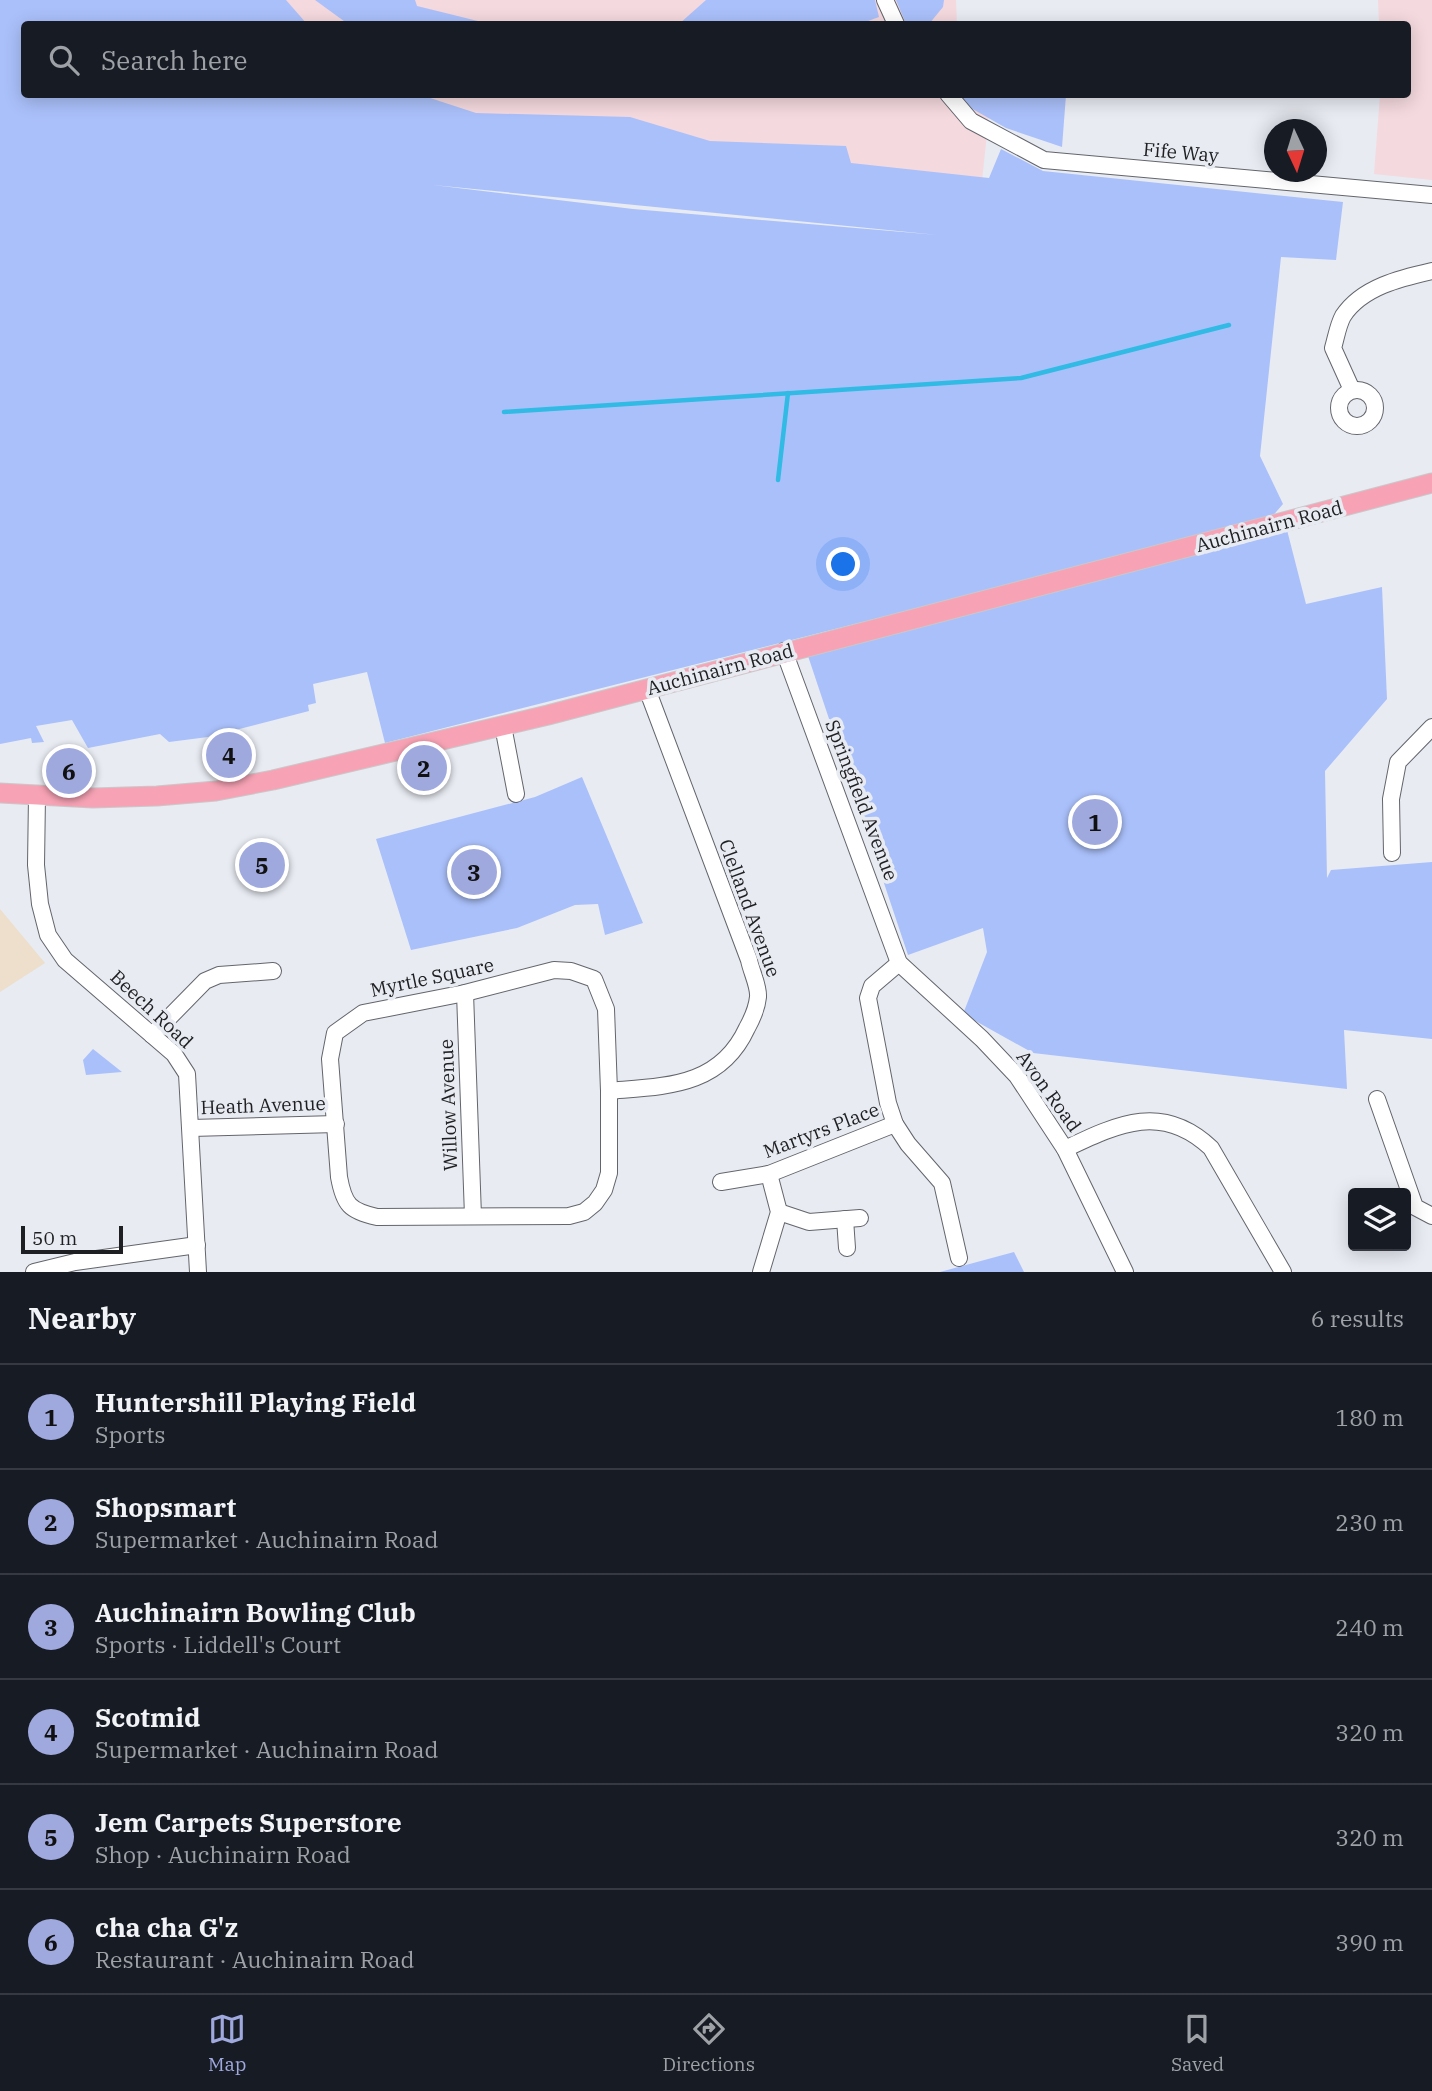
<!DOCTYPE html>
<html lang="en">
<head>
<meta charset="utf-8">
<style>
	:root { --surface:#171b24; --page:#242831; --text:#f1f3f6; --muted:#9ea1a6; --line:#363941; --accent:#9fa9de }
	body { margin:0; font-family:"IBM Plex Serif",serif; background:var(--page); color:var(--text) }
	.controls { position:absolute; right:21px; bottom:21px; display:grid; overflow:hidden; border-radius:7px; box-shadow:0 4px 18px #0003 }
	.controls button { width:63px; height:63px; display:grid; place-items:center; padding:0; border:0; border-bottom:2px solid var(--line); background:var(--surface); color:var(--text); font:35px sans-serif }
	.compass { position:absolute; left:1264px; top:119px; width:63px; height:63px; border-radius:50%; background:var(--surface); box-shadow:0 4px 18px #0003; rotate:176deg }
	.scale { position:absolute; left:21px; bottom:18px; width:102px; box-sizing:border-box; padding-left:7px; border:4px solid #1e1f22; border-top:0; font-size:19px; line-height:24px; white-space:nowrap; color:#1e1f22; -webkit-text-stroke:5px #e8ebf2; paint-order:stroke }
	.you { position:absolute; left:844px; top:565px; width:24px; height:24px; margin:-18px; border:5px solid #fff; border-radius:50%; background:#1a73e8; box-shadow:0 0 0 10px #1a73e833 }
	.badge { display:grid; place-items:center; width:46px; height:46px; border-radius:50%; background:var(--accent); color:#111; font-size:23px; font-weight:700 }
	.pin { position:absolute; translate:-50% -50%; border:4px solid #fff; box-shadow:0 2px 7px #0006 }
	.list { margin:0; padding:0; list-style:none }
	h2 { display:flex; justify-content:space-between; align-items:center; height:91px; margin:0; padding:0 28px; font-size:30px }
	h2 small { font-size:23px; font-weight:400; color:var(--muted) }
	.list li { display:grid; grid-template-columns:46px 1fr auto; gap:21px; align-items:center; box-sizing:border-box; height:105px; padding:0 28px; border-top:2px solid var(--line) }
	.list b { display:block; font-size:26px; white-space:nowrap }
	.list p { margin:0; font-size:23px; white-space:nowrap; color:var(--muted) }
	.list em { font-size:23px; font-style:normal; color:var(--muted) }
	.icon { flex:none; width:38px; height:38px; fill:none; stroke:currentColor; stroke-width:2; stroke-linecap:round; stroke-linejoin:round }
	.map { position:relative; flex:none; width:1432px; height:1272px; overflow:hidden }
	.search { position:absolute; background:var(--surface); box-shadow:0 4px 18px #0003; left:21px; right:21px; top:21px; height:77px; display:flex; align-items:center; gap:18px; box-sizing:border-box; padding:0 24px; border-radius:7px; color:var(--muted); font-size:26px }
	.sheet { height:721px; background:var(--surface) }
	nav { display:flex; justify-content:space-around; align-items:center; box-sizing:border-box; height:98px; border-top:2px solid var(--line); background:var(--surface); font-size:19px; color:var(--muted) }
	nav a { display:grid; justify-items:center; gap:4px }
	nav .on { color:var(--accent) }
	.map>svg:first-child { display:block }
	.education { fill:#eddfcc }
	.medical { fill:#f4d9de }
	.green { fill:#aac0fa; fill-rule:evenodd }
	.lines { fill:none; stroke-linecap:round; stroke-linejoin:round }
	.stream { stroke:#30bae4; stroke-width:4.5 }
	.minor-casing { stroke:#63656c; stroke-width:18 }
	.major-casing { stroke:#c9c9ca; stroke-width:21 }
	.minor { stroke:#fff; stroke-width:16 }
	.major { stroke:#f7a3b5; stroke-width:19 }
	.labels { text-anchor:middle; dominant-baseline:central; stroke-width:7; stroke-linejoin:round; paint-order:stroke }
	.street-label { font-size:19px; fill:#1e1f22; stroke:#e8ebf2 }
</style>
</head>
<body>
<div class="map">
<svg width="1432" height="1272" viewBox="0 0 1432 1272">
	<rect width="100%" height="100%" fill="#e8ebf2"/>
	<path class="education" d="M0 909 45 963 0 992Z"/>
	<g class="medical">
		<path d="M246 0H956L957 24H269Z"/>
		<path d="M1378 0H1432V180L1374 174 1380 95 1408 94V24H1379Z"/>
		<path d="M388 95H991L982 181 448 119Z"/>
	</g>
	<g class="green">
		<path d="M0 0H286L307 24H24V94L421 95 476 113 630 117 710 141 846 146 851 163 989 178 1001 149 1043 171 1343 202 1336 260 1281 257 1260 456 1283 504 1270 519 385 743 367 672 313 684 316 703 308 705 309 711 208 737 169 742 160 734 88 748 72 720 36 726 44 742 32 743 31 738 0 744ZM433 185 938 235 633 209Z"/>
		<path d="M315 0H415L417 6 490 24H348Z"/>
		<path d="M706 0H875L879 17 860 24H679Z"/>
		<path d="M896 0H944L943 7 929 24H906Z"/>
		<path d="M959 95H1066L1062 147 1006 128 962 103Z"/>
		<path d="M1287 530 1306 604 1382 587 1387 699 1325 771 1327 878 1331 870 1432 862V1039L1344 1030 1347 1089 1033 1053 963 1014 987 952 983 928 908 955 807 653Z"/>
		<path d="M582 777 643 923 605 935 598 904 575 905 517 928 411 950 376 839 535 797Z"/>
		<path d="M93 1049 122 1072 86 1075 83 1060Z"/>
		<path d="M1014 1252 1024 1272H940Z"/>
	</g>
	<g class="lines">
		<g class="stream">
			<path d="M504 412 1021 378 1229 325"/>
			<path d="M778 480 788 393"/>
		</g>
		<defs>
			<g id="minor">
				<path d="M885 0 896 24"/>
				<path d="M948 94 971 121 1044 160 1432 195"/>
				<circle cx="1357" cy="408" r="18"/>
				<path d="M1352 390 1333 348C1336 338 1338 325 1343 316 1362 287 1401 278 1432 271"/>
				<path d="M784 651 899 963 982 1039 1017 1076 1065 1149 1125 1272"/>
				<path d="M503 726 516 794"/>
				<path d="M37 796 36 865 40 904 48 935 65 960 174 1054 187 1074 198 1272"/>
				<path d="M1392 853 1391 799 1398 762 1432 727"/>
				<path d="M899 963 872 986 868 998 888 1103 895 1124 908 1144 942 1183 959 1258"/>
				<path d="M554 970 571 971 594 979 606 1009 609 1091V1173L604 1190 595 1203 584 1212 569 1216 377 1217C350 1211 344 1205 339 1177L330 1059 335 1033 363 1013 465 993Z"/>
				<path d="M465 993 473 1216"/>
				<path d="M152 1035 205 981 219 975 273 971"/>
				<path d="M609 1091C666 1086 720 1087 747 1028 752 1019 757 1007 758 997 759 986 751 971 749 960L647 689"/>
				<path d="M1377 1099 1415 1207 1432 1216"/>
				<path d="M191 1128 336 1124"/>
				<path d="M1065 1149C1118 1124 1162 1102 1211 1148L1283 1272"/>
				<path d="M721 1182 769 1174 895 1124"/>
				<path d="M779 1212 809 1222 860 1218"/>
				<path d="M845 1219 847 1248"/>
				<path d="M34 1272 75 1262 197 1245"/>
				<path d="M761 1272 779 1212 769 1174"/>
			</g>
			<path id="major" d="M0 793 93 798 157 796 216 791 273 780 548 715 1432 483"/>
		</defs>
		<use href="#minor" class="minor-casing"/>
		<use href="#major" class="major-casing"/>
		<use href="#minor" class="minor"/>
		<use href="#major" class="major"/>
	</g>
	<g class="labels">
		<g class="street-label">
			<text transform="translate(1181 152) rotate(5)">Fife Way</text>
			<text transform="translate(1269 526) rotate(-15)">Auchinairn Road</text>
			<text transform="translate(720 669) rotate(-15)">Auchinairn Road</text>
			<text transform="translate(862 800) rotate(69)">Springfield Avenue</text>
			<text transform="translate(750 908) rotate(70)">Clelland Avenue</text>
			<text transform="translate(432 977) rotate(-12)">Myrtle Square</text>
			<text transform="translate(152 1009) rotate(43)">Beech Road</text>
			<text transform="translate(1049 1091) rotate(54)">Avon Road</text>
			<text transform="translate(263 1105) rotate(-2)">Heath Avenue</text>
			<text transform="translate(448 1105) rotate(-92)">Willow Avenue</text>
			<text transform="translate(821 1130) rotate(-21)">Martyrs Place</text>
		</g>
	</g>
</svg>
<div class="controls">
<button><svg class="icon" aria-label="layers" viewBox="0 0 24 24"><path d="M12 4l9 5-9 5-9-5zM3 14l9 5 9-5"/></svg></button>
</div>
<svg class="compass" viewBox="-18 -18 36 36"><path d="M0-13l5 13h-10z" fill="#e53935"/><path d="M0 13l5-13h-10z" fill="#9ea1a6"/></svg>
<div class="scale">50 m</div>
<div class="you"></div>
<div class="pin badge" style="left:1095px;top:822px">1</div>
<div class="pin badge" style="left:424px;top:768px">2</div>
<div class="pin badge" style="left:474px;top:872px">3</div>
<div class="pin badge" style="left:229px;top:755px">4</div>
<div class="pin badge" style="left:262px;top:865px">5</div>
<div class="pin badge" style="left:69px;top:771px">6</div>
<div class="search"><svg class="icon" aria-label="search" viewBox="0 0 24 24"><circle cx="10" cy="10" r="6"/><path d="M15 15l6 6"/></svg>Search here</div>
</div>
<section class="sheet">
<h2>Nearby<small>6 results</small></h2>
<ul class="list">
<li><span class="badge">1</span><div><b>Huntershill Playing Field</b><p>Sports</p></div><em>180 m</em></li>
<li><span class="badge">2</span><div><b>Shopsmart</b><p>Supermarket · Auchinairn Road</p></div><em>230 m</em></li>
<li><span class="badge">3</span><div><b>Auchinairn Bowling Club</b><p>Sports · Liddell's Court</p></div><em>240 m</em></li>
<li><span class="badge">4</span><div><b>Scotmid</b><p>Supermarket · Auchinairn Road</p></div><em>320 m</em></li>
<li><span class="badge">5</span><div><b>Jem Carpets Superstore</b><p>Shop · Auchinairn Road</p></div><em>320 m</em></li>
<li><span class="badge">6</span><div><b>cha cha G'z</b><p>Restaurant · Auchinairn Road</p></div><em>390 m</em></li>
</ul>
</section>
<nav>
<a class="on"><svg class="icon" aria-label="map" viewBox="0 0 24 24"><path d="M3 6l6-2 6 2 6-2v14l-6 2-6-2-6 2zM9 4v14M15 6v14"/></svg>Map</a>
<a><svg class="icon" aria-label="directions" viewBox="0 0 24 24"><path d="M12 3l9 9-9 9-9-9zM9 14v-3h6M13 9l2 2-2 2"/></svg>Directions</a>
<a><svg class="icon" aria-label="saved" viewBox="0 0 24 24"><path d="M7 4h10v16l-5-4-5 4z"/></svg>Saved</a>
</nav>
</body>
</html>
